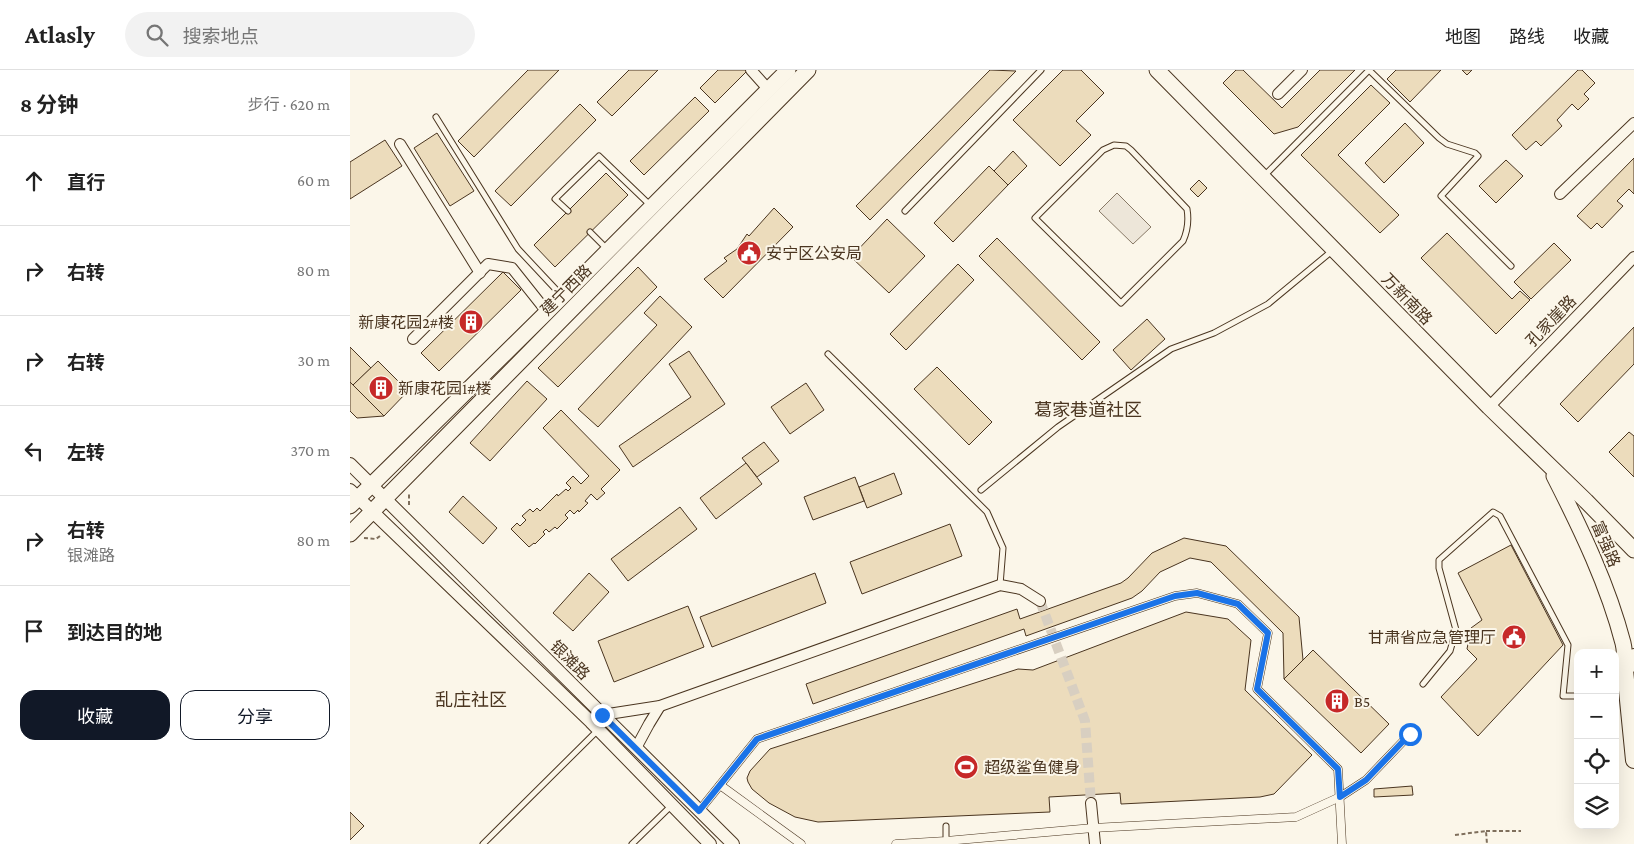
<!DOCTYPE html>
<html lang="zh">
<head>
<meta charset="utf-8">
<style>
	:root { --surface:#fff; --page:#f2f2f2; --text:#222; --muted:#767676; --line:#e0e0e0; --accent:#111827 }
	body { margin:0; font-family:"Crimson Pro","Noto Sans SC",serif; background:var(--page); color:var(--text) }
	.controls { position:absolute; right:15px; bottom:15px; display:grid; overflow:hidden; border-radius:10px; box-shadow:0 5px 20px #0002 }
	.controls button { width:45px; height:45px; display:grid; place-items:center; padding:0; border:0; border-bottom:1px solid var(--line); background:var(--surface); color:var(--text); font:25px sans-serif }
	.stop { position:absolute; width:15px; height:15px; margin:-11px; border:4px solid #1a73e8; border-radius:50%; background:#fff }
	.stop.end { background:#1a73e8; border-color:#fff; box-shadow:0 1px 5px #0008 }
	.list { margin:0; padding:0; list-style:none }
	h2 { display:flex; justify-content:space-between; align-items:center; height:65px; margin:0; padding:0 20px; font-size:21px }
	h2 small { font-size:16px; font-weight:400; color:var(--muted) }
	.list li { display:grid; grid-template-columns:32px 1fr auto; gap:15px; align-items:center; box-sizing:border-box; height:90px; padding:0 20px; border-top:1px solid var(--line) }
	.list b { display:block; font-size:19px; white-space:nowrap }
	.list p { margin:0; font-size:16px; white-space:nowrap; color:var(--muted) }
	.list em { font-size:16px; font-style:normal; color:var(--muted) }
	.actions { display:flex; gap:10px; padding:15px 20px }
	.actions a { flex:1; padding:11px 0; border:1px solid var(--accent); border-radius:15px; text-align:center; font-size:18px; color:var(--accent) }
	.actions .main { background:var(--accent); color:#fff }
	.icon { flex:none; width:28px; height:28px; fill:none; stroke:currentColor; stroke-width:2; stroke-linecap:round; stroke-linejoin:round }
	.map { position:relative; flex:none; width:1284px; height:774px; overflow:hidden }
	header { display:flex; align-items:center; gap:30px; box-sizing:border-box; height:70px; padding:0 25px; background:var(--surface); border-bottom:1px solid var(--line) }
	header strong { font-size:24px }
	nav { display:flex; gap:28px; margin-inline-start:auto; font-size:18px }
	.search { width:350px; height:45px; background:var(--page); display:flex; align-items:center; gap:12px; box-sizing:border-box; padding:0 18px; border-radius:28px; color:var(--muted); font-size:19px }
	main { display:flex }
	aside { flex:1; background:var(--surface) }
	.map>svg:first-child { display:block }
	.green { fill:#ede6d9; stroke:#887966 }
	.building { fill:#ecdcbc; stroke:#4a3520 }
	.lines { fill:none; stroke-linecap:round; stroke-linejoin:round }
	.minor-tunnel { stroke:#d8cfc1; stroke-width:10; stroke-dasharray:10 5; stroke-linecap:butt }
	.service-casing { stroke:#4a3520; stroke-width:7 }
	.pedestrian-casing { stroke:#4a3520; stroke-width:9 }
	.minor-casing { stroke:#4a3520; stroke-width:12 }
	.tertiary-casing { stroke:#4a3520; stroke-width:14 }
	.secondary-casing { stroke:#4a3520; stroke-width:17 }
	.primary-casing { stroke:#4a3520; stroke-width:18 }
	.path { stroke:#7f6f5c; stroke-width:2; stroke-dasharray:4 2.5; stroke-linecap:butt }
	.service { stroke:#fbf6e9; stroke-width:5 }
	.pedestrian { stroke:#fbf6e9; stroke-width:8 }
	.minor { stroke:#fbf6e9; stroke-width:10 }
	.tertiary { stroke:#fbf6e9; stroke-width:12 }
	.secondary { stroke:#fbf6e9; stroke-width:15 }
	.primary { stroke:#fbf6e9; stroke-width:16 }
	.route { stroke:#1a73e8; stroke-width:6 }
	.labels { text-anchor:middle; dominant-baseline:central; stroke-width:4; stroke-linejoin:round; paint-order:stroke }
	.poi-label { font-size:16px; fill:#4a3520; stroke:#fbf6e9; text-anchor:start }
	.street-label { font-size:16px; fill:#4a3520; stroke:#fbf6e9 }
	.neighbourhood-label { font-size:18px; fill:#4a3520; stroke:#fbf6e9 }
</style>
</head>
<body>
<header>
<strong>Atlasly</strong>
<div class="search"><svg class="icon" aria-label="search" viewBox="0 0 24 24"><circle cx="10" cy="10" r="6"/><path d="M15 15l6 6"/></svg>搜索地点</div>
<nav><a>地图</a><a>路线</a><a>收藏</a></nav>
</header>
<main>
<aside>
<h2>8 分钟<small>步行 · 620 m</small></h2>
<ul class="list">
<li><svg class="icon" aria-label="ahead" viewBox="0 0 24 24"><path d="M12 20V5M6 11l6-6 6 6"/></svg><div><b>直行</b></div><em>60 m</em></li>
<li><svg class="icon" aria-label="right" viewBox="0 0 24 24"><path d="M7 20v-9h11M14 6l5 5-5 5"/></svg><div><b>右转</b></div><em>80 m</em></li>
<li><svg class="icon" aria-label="right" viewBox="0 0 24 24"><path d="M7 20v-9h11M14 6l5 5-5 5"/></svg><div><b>右转</b></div><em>30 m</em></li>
<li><svg class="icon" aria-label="left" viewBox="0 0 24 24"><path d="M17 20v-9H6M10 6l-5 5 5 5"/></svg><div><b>左转</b></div><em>370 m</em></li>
<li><svg class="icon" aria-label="right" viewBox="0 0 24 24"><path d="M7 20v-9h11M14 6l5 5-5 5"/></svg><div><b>右转</b><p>银滩路</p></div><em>80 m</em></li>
<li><svg class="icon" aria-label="arrive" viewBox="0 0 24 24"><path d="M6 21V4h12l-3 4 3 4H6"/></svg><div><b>到达目的地</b></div></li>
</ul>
<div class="actions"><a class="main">收藏</a><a>分享</a></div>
</aside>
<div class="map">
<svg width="1284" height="774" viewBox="0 0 1284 774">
	<rect width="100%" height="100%" fill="#fbf6e9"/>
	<path class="green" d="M767 123 801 157 783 174 749 141Z"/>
	<g class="building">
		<path d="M178 0H209L124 87 108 71Z"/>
		<path d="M279 0H308L262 46 247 32Z"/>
		<path d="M368 0H398L365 33 350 18Z"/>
		<path d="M640 0 666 1 520 150 506 136Z"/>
		<path d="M713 0H731L754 23 726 51 741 65 710 96 663 50Z"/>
		<path d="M886 0H893L932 38 970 0H1005L948 57 924 64 873 13Z"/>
		<path d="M1046 0H1091L1060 32 1037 9Z"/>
		<path d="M1112 0H1122L1117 5Z"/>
		<path d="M1228 0H1232L1245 13 1234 24 1239 29 1228 40 1222 34 1207 50 1212 56 1191 76 1186 71 1176 80 1162 65Z"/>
		<path d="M1021 15 1040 33 988 85 1049 145 1030 163 951 85Z"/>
		<path d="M345 27 359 41 294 105 280 91Z"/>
		<path d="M230 34 246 50 161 136 145 121Z"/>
		<path d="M1055 53 1074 73 1034 113 1015 93Z"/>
		<path d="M87 63 124 121 100 136 64 78Z"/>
		<path d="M35 70 52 96 0 129V92Z"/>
		<path d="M663 81 677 96 658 115 644 101Z"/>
		<path d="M1284 88V124L1279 119 1267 131 1273 136 1252 158 1247 153 1241 159 1227 146Z"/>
		<path d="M1156 90 1173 106 1146 133 1129 116Z"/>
		<path d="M639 96 658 115 603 172 584 153Z"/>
		<path d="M256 103 278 125 205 197 184 175Z"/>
		<path d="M849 110 857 118 848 127 840 119Z"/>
		<path d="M424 138 443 157 373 228 354 209 377 191 374 188 387 179 397 164 399 166Z"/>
		<path d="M537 149 575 186 539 223 501 187Z"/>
		<path d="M1097 163 1162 229 1170 221 1180 230 1146 264 1071 188Z"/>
		<path d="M647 168 750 272 732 290 629 186Z"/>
		<path d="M1204 173 1221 190 1181 229 1164 212Z"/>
		<path d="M608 194 624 210 556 280 540 264Z"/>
		<path d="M288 197 307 217 208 317 188 298Z"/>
		<path d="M153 202 171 220 89 301 71 283Z"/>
		<path d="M310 226 342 257 248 357 228 339 307 255 294 243Z"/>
		<path d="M797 249 815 269 781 300 763 280Z"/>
		<path d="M1284 257V294L1228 352 1210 334Z"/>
		<path d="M0 277 21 298 3 315 0 312Z"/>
		<path d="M339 281 375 334 283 397 269 376 341 327 319 294Z"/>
		<path d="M28 291 58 321 34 346 3 315Z"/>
		<path d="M587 297 642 352 619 375 564 319Z"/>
		<path d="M177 311 197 329 140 391 120 373Z"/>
		<path d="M0 312 34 346 7 348 0 341Z"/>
		<path d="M456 313 474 340 440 364 421 337Z"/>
		<path d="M211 340 270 400 251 419 255 423 247 430 241 424 235 431 238 433 229 442 228 440 224 444 220 440 215 445 218 448 207 459 205 457 199 462 196 459 193 462 195 464 185 474 184 473 179 477 161 459 167 453 170 456 176 450 172 446 180 439 183 442 187 438 190 441 207 424 208 426 216 419 218 421 221 418 216 413 223 406 231 414 239 406 193 358Z"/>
		<path d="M1279 362 1284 366V407L1259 382Z"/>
		<path d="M414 372 429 391 407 407 392 388Z"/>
		<path d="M396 393 412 414 366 449 350 428Z"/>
		<path d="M544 403 552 424 517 438 509 417Z"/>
		<path d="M505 407 514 431 463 450 454 427Z"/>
		<path d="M113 426 147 458 133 474 99 442Z"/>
		<path d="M330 437 347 459 278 511 261 489Z"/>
		<path d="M600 454 612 486 512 524 500 492Z"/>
		<path d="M834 468 876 476 949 547 953 590 934 609 933 563 861 492 840 488 810 502 792 521 782 528 676 566 674 559 463 634 456 614 667 539 670 549 771 513 778 508 802 483Z"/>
		<path d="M1161 475 1213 575 1128 666 1091 627 1127 589 1117 579 1121 558 1132 550 1108 503Z"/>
		<path d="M239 503 259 522 223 561 203 543Z"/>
		<path d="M465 503 476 533 362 577 350 547Z"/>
		<path d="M338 536 354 577 264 612 248 571Z"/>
		<path d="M836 542 878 549 901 570 895 620 962 685 924 724 910 727 771 734 770 723 699 727 700 742 468 752 445 747 419 733 402 719 398 712 397 708 400 701 420 679 668 599 683 600Z"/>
		<path d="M963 580 1039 654 1011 683 934 609Z"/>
		<path d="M1062 716 1063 725 1024 727V719Z"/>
		<path d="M0 742 14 756 0 770Z"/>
	</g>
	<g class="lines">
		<path class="minor-tunnel" d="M690 531 735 651 741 733"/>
		<defs>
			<g id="service">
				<path d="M1019 0 1089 68 1097 74 1125 83 1128 86 1091 126 1161 196"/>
				<path d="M86 47 168 179 212 226"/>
				<path d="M764 75 776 76 781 80 837 139C839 151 838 160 833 171L771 233 685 148 753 80Z"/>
				<path d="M913 107 1019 0"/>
				<path d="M218 141 205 129 249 86 300 135"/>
				<path d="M555 141 691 0"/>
				<path d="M240 162 258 180"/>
				<path d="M478 284 637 442 653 478 650 515"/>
				<path d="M631 420 708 357 821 279 864 263 918 234 982 181"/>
				<path d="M1073 614 1100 581 1106 560 1089 498V490L1143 442 1150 446 1218 575 1213 626H1228"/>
				<path d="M596 756V774"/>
				<path d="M133 774 248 660"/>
				<path d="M282 774 322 735"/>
			</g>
			<g id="pedestrian">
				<path d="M370 715 451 774"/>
				<path d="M349 741 407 669 825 526 847 523 888 534 918 563 907 619 988 699 992 774"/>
				<path d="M546 774 596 771 743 758 946 747 990 727 1016 710 1061 663"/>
			</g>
			<g id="minor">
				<path d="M401 0 418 19"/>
				<path d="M928 24 952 0"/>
				<path d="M50 74 130 203"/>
				<path d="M1210 124 1284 53"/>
				<path d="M63 269 138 194 162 198 197 242"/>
				<path d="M1139 337 1284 187"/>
				<path d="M252 645 310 636 650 515 671 519 690 531"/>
				<path d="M286 678 299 654 310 636"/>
				<path d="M741 733 745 774"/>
			</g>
			<g id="tertiary">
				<path d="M0 394 383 774"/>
				<path d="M0 420 241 652 360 774"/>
			</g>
			<g id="secondary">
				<path d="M807 0 1139 337 1236 431 1284 480"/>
				<path d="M1204 406C1231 459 1258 515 1273 573 1275 581 1275 591 1275 600"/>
				<path d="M0 436 197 242 438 0"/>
				<path d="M0 464 458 0"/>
			</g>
			<path id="primary" d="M1284 587 1275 600 1284 690"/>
		</defs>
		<use href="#service" class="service-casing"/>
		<use href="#pedestrian" class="pedestrian-casing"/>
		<use href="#minor" class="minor-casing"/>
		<use href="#tertiary" class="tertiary-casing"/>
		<use href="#secondary" class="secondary-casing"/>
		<use href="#primary" class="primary-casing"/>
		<g class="path">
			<path d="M59 435V422"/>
			<path d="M14 468 26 469 30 466"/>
			<path d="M1136 761H1171"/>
			<path d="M1105 765 1136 761 1137 774"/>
		</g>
		<use href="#service" class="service"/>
		<use href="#pedestrian" class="pedestrian"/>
		<use href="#minor" class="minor"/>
		<use href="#tertiary" class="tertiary"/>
		<use href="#secondary" class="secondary"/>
		<use href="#primary" class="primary"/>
	</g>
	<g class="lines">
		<path class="route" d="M252 645 349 741 407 669 825 526 847 523 888 534 918 563 907 619 988 699 990 727 1016 710 1060 664"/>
	</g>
	<defs>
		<symbol id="civic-disc" viewBox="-11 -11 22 22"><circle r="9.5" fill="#c62828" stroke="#fbf6e9"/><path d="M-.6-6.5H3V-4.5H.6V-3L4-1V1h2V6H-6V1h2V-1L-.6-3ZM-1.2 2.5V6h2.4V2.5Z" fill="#fff"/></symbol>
		<symbol id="building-disc" viewBox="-11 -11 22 22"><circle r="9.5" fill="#c62828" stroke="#fbf6e9"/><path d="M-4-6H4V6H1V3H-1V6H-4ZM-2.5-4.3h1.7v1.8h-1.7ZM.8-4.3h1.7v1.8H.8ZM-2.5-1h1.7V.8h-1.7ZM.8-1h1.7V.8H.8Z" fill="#fff"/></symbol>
		<symbol id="stadium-disc" viewBox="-11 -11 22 22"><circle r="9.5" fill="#c62828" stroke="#fbf6e9"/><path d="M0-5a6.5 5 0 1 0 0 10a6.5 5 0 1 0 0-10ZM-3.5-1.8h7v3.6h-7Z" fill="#fff"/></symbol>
	</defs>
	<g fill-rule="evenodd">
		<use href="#civic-disc" x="385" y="169" width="28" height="28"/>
		<use href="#building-disc" x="107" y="238" width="28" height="28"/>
		<use href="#building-disc" x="17" y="304" width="28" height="28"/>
		<use href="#civic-disc" x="1150" y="553" width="28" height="28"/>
		<use href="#building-disc" x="973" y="617" width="28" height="28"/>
		<use href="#stadium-disc" x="602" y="683" width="28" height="28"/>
	</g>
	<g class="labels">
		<g class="poi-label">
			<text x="416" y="183">安宁区公安局</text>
			<text x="104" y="252" text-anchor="end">新康花园2#楼</text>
			<text x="48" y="318">新康花园1#楼</text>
			<text x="1146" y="567" text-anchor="end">甘肃省应急管理厅</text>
			<text x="1004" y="631">B5</text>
			<text x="634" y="697">超级鲨鱼健身</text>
		</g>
		<g class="street-label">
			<text transform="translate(216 220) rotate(-45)">建宁西路</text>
			<text transform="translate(1057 229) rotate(46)">万新南路</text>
			<text transform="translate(1201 251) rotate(-46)">孔家崖路</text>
			<text transform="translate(1256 474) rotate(67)">富强路</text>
			<text transform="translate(220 590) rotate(45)">银滩路</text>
		</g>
		<g class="neighbourhood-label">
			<text x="738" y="340">葛家巷道社区</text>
			<text x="121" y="630">乱庄社区</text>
		</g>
	</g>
</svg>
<div class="controls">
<button>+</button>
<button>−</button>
<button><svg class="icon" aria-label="locate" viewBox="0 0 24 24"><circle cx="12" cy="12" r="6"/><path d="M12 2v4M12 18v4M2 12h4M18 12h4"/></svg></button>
<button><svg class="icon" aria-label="layers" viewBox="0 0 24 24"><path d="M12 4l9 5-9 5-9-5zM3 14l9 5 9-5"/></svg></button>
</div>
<div class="stop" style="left:1060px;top:664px"></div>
<div class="stop end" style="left:252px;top:645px"></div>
</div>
</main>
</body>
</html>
